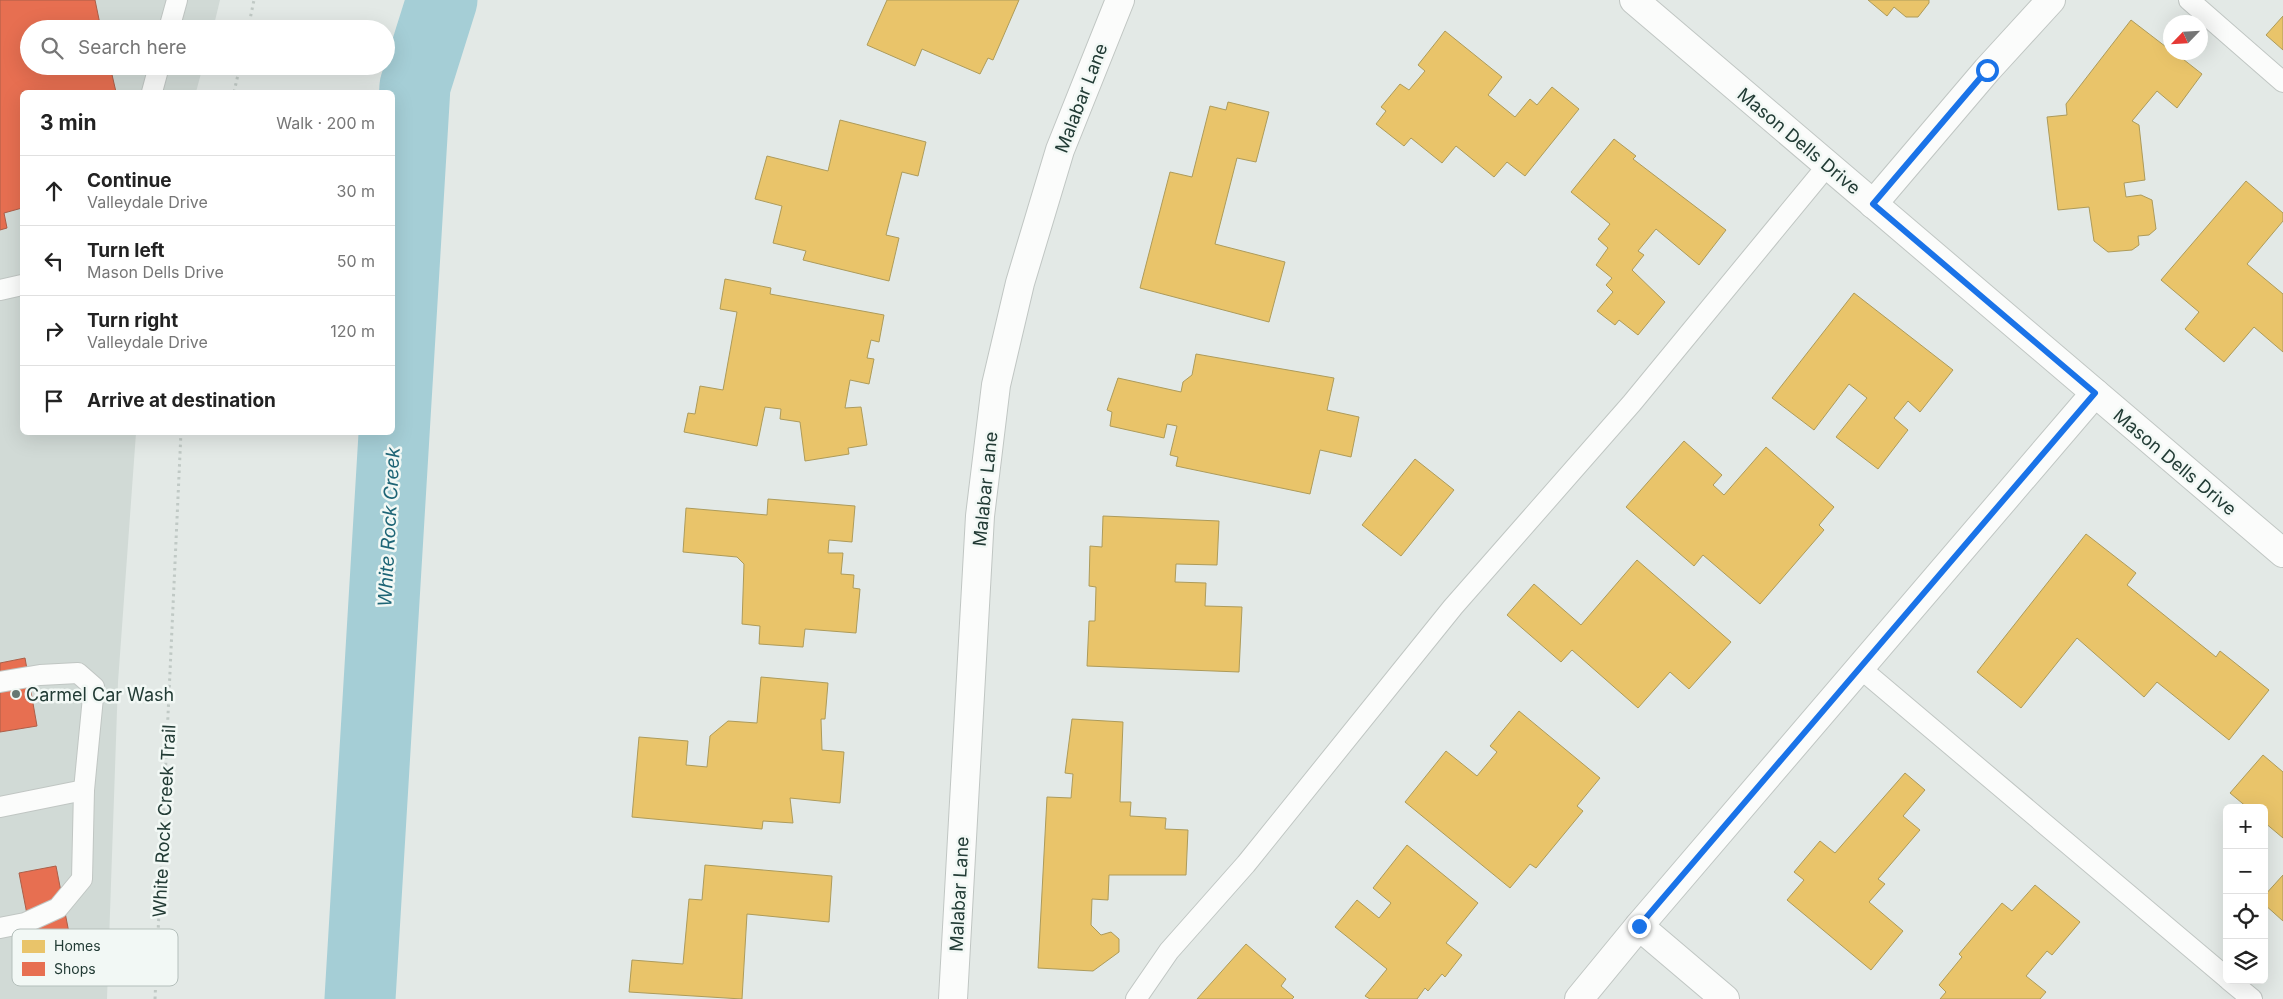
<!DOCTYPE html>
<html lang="en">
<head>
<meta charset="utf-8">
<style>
	:root { --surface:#fff; --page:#f2f2f2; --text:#222; --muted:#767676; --line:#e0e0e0 }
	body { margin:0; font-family:Inter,sans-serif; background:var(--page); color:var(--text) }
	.controls { position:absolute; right:15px; bottom:15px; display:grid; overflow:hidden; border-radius:8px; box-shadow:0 5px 20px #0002 }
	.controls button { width:45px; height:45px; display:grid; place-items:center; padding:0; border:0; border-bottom:1px solid var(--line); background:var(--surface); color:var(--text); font:25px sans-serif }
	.compass { position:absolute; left:2163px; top:15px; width:45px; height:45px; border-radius:50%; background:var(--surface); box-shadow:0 5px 20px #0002; rotate:245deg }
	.stop { position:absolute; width:15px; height:15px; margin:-11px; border:4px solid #1a73e8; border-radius:50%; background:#fff }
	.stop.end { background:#1a73e8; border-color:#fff; box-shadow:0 1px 5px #0008 }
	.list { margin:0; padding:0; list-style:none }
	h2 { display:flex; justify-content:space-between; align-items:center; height:65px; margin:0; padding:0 20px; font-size:21px }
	h2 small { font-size:16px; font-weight:400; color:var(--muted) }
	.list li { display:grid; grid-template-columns:32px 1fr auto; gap:15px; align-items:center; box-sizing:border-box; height:70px; padding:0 20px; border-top:1px solid var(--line) }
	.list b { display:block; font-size:19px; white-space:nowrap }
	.list p { margin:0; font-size:16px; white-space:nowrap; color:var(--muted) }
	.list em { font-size:16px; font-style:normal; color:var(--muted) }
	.icon { flex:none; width:28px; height:28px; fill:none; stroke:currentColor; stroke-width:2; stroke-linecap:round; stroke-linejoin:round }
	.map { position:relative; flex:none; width:2283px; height:999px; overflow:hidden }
	.search { position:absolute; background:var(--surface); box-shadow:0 5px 20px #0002; left:20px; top:20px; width:375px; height:55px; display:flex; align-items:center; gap:12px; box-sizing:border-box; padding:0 18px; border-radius:28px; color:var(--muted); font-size:19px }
	.panel { position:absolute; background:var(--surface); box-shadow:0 5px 20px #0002; left:20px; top:90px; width:375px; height:345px; border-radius:8px }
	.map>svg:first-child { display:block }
	.built { fill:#d1dad6 }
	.homes { fill:#e9c46a; stroke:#ad9b5a }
	.shops { fill:#e76f51; stroke:#ac5f49 }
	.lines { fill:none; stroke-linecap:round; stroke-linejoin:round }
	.river { stroke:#a5ced6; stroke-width:71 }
	.lane-casing { stroke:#c0c6c3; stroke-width:22 }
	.street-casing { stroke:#c0c6c3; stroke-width:30 }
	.path { stroke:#c0c9c5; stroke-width:3; stroke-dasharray:2.5 4; stroke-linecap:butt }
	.lane { stroke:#fbfcfb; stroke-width:20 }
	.street { stroke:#fbfcfb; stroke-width:28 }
	.route { stroke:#1a73e8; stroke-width:6 }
	.poi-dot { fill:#667873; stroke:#f2f8f5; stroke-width:2 }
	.labels { text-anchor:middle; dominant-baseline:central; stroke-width:5; stroke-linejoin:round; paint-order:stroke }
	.street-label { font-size:18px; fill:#223b35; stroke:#f2f8f5 }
	.poi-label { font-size:18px; fill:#223b35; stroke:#f2f8f5; text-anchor:start }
	.water-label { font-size:19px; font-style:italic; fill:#1e6576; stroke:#f2f8f5 }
	.key { fill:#f2f8f5; stroke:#b4bfbb; stroke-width:1 }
	.key-label { font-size:14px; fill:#223b35 }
</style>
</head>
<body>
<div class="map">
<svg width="2283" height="999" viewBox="0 0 2283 999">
	<rect width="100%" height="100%" fill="#e3e9e6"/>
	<path class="built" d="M0 0H220L213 29H29V66H203L196 92H22V432L136 433 118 682 107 999H0Z"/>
	<g class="homes">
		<path d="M887 0H1019L993 60 988 58 980 74 922 49 915 66 867 45Z"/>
		<path d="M1868 0H1929V3L1918 17H1906L1894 7 1887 16Z"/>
		<path d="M2283 16V50L2266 35Z"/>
		<path d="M2131 20 2170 50V52H2174L2202 74 2177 108 2157 91 2132 121 2139 125 2145 180 2124 183 2126 197 2141 195 2152 200 2156 229 2149 235 2138 236 2139 245 2132 250 2108 252 2094 241 2089 207 2058 210 2047 117 2067 115 2066 104Z"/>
		<path d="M1445 31 1502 77 1488 95 1515 117 1530 99 1537 105 1552 87 1579 109 1525 176 1507 162 1494 177 1456 146 1442 163 1411 138 1404 146 1376 124 1386 111 1381 107 1400 84 1409 90 1425 71 1418 65Z"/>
		<path d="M1228 102 1269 112 1256 162 1237 158 1215 244 1285 262 1269 322 1140 288 1170 172 1192 177 1210 106 1226 110Z"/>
		<path d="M840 120 926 142 918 176 902 172 886 235 899 238 889 281 803 260 806 251 773 243 782 206 755 199 767 156 828 171Z"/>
		<path d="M1614 139 1636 156 1633 159 1726 230 1699 265 1656 229 1638 251 1644 255 1632 270 1665 302 1638 335 1619 320 1615 325 1597 311 1613 292 1606 285 1612 278 1596 265 1608 248 1598 239 1610 224 1571 192Z"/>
		<path d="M2246 181 2283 213V221L2247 264 2283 294V352L2254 327 2224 362 2185 329 2199 312 2161 280Z"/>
		<path d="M725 279 771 288 770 294 884 315 879 342 871 340 867 358 874 359 869 384 850 380 845 408 861 407 867 445 848 448 849 454 805 461 800 422 780 419 781 409 765 407 757 446 684 432 688 413 695 414 700 386 723 390 737 312 720 309Z"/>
		<path d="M1854 293 1953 370 1920 412 1908 401 1894 418 1908 430 1878 469 1836 437 1867 398 1849 384 1814 430 1772 398Z"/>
		<path d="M1196 354 1334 378 1327 410 1359 417 1351 457 1320 450 1310 494 1176 466 1178 457 1170 455 1177 426 1167 424 1164 438 1110 426 1112 412 1107 410 1118 378 1181 392 1183 382 1192 375Z"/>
		<path d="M1684 441 1722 475 1713 485 1724 495 1766 447 1834 507 1819 525 1824 530 1760 604 1703 555 1694 566 1626 507Z"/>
		<path d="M1415 459 1454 490 1401 556 1362 525Z"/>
		<path d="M768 499 855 506 852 542 829 540 828 553H843L841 574 854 575 853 588 860 589 856 633 805 629 803 647 759 644 760 626 742 624 744 564 737 557 683 552 686 508 767 515Z"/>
		<path d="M1103 516 1219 521 1217 565 1176 564 1175 582 1206 583 1205 606 1242 607 1239 672 1087 666 1089 621H1095L1096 587 1089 586 1090 546 1102 547Z"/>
		<path d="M2086 534 2136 573 2127 585 2216 657 2220 651 2269 690 2229 740 2157 682 2144 697 2077 638 2021 708 1977 672Z"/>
		<path d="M1637 560 1731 642 1689 689 1670 672 1638 708 1572 650 1561 662 1507 615 1534 584 1581 625Z"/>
		<path d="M761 677 828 683 825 719H821L822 750 844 752 840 803 790 798 793 823 763 821 762 829 632 817 639 737 688 741 686 765 707 767 710 736 728 721 757 723Z"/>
		<path d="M1519 711 1600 778 1577 806 1583 811 1536 868 1530 864 1510 888 1405 802 1446 751 1477 776 1497 752 1490 746Z"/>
		<path d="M1072 719 1123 722 1120 802H1131L1130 816 1166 818 1165 829 1188 830 1186 875H1109L1108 900 1092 899 1091 925 1101 935 1111 932 1119 939V952L1093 971 1038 968 1047 797 1071 798 1073 774 1065 773Z"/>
		<path d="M2263 755 2283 772V838L2264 822V808H2248L2230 793Z"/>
		<path d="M1905 773 1925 790 1903 816 1920 830 1878 879 1885 884 1869 902 1903 931 1871 970 1787 900 1804 880 1794 872 1820 841 1835 853Z"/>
		<path d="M1407 845 1478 903 1446 943 1462 955 1445 977 1442 974 1428 991 1425 988 1417 999H1370L1365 996 1387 969 1335 927 1357 900 1379 918 1391 903 1373 888Z"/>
		<path d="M705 865 832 876 829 922 747 914 742 999 629 992 632 960 683 964 689 899 702 900Z"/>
		<path d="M2283 875V921L2264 904V896Z"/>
		<path d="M2035 885 2080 922 2052 955 2047 951 2026 976 2046 992 2040 999H1940L1946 992 1939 985 1962 957 1959 954 2002 903 2012 911Z"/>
		<path d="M1246 944 1286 979 1281 986 1294 997 1292 999H1197Z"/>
	</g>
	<g class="shops">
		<path d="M0 0H95L101 29H29V66H110L116 92H22V208L4 213 7 228 0 230Z"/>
		<path d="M25 658 37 726 0 732V663Z"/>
		<path d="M56 866 69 933 32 940 19 873Z"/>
	</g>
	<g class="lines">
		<path class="river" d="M360 999 415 86 442 0"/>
		<defs>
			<g id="lane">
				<path d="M2189 0 2283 82"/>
				<path d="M169 29 177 0"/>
				<path d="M152 92 159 66"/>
				<path d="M0 290 22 285"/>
				<path d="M1860 668 2227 978"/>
				<path d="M0 682 40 675 78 673 94 687 84 790 82 879 58 908 25 923 0 928"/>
				<path d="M0 807 84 790"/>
				<path d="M2229 980 2252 999"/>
				<path d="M1136 999 1169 951 1246 864 1453 607 1632 403 1827 166"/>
			</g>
			<g id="street">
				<path d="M1634 0 2283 553"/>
				<path d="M1873 204 1987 70 2051 0"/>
				<path d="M1639 926 1725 999"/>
				<path d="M953 999 980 516 996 385 1020 283 1060 150 1120 0"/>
				<path d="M1579 999 1639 926 2095 393"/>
			</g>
		</defs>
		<use href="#lane" class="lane-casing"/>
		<use href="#street" class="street-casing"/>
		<g class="path">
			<path d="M248 29 254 0"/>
			<path d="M234 92 240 66"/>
			<path d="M155 999 181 432"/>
		</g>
		<use href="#lane" class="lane"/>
		<use href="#street" class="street"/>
	</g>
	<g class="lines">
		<path class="route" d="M1639 926 2095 393 1873 204 1987 70"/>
	</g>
	<circle class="poi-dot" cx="16" cy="694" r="5"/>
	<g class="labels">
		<g class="street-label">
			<text transform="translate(1081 98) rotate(-69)">Malabar Lane</text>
			<text transform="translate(1799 141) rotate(40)">Mason Dells Drive</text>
			<text transform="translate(2175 462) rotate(40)">Mason Dells Drive</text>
			<text transform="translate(985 489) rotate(-84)">Malabar Lane</text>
			<text transform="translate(164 821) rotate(-87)">White Rock Creek Trail</text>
			<text transform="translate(959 894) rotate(-87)">Malabar Lane</text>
		</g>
		<g class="poi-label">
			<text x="26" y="694">Carmel Car Wash</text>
		</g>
		<g class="water-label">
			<text transform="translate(389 527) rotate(-87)">White Rock Creek</text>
		</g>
	</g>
	<rect x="12" y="929" width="166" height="57" rx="8" class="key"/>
	<rect x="22" y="940" width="23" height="13" fill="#e9c46a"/>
	<rect x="22" y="962" width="23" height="14" fill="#e76f51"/>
	<g class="key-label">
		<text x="54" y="951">Homes</text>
		<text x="54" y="974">Shops</text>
	</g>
</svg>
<div class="controls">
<button>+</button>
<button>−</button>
<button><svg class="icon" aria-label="locate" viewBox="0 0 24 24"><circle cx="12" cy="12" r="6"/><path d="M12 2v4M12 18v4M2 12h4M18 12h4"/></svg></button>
<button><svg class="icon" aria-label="layers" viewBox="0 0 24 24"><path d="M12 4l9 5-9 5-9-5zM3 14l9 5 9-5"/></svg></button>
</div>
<svg class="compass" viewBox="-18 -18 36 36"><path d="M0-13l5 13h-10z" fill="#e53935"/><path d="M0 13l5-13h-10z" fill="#767676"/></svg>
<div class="stop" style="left:1987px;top:70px"></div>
<div class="stop end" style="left:1639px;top:926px"></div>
<div class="search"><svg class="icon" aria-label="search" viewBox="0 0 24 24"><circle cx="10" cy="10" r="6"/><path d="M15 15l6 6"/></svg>Search here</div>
<section class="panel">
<h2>3 min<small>Walk · 200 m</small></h2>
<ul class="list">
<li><svg class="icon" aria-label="ahead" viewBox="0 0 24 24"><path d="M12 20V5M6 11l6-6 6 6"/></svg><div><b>Continue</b><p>Valleydale Drive</p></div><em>30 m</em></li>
<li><svg class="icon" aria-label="left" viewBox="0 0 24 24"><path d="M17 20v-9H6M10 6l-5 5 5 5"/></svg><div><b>Turn left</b><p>Mason Dells Drive</p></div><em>50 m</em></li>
<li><svg class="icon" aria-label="right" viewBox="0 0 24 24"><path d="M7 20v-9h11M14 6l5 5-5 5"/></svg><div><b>Turn right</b><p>Valleydale Drive</p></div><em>120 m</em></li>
<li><svg class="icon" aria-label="arrive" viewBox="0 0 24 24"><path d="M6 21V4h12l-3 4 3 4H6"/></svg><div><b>Arrive at destination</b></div></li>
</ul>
</section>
</div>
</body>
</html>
